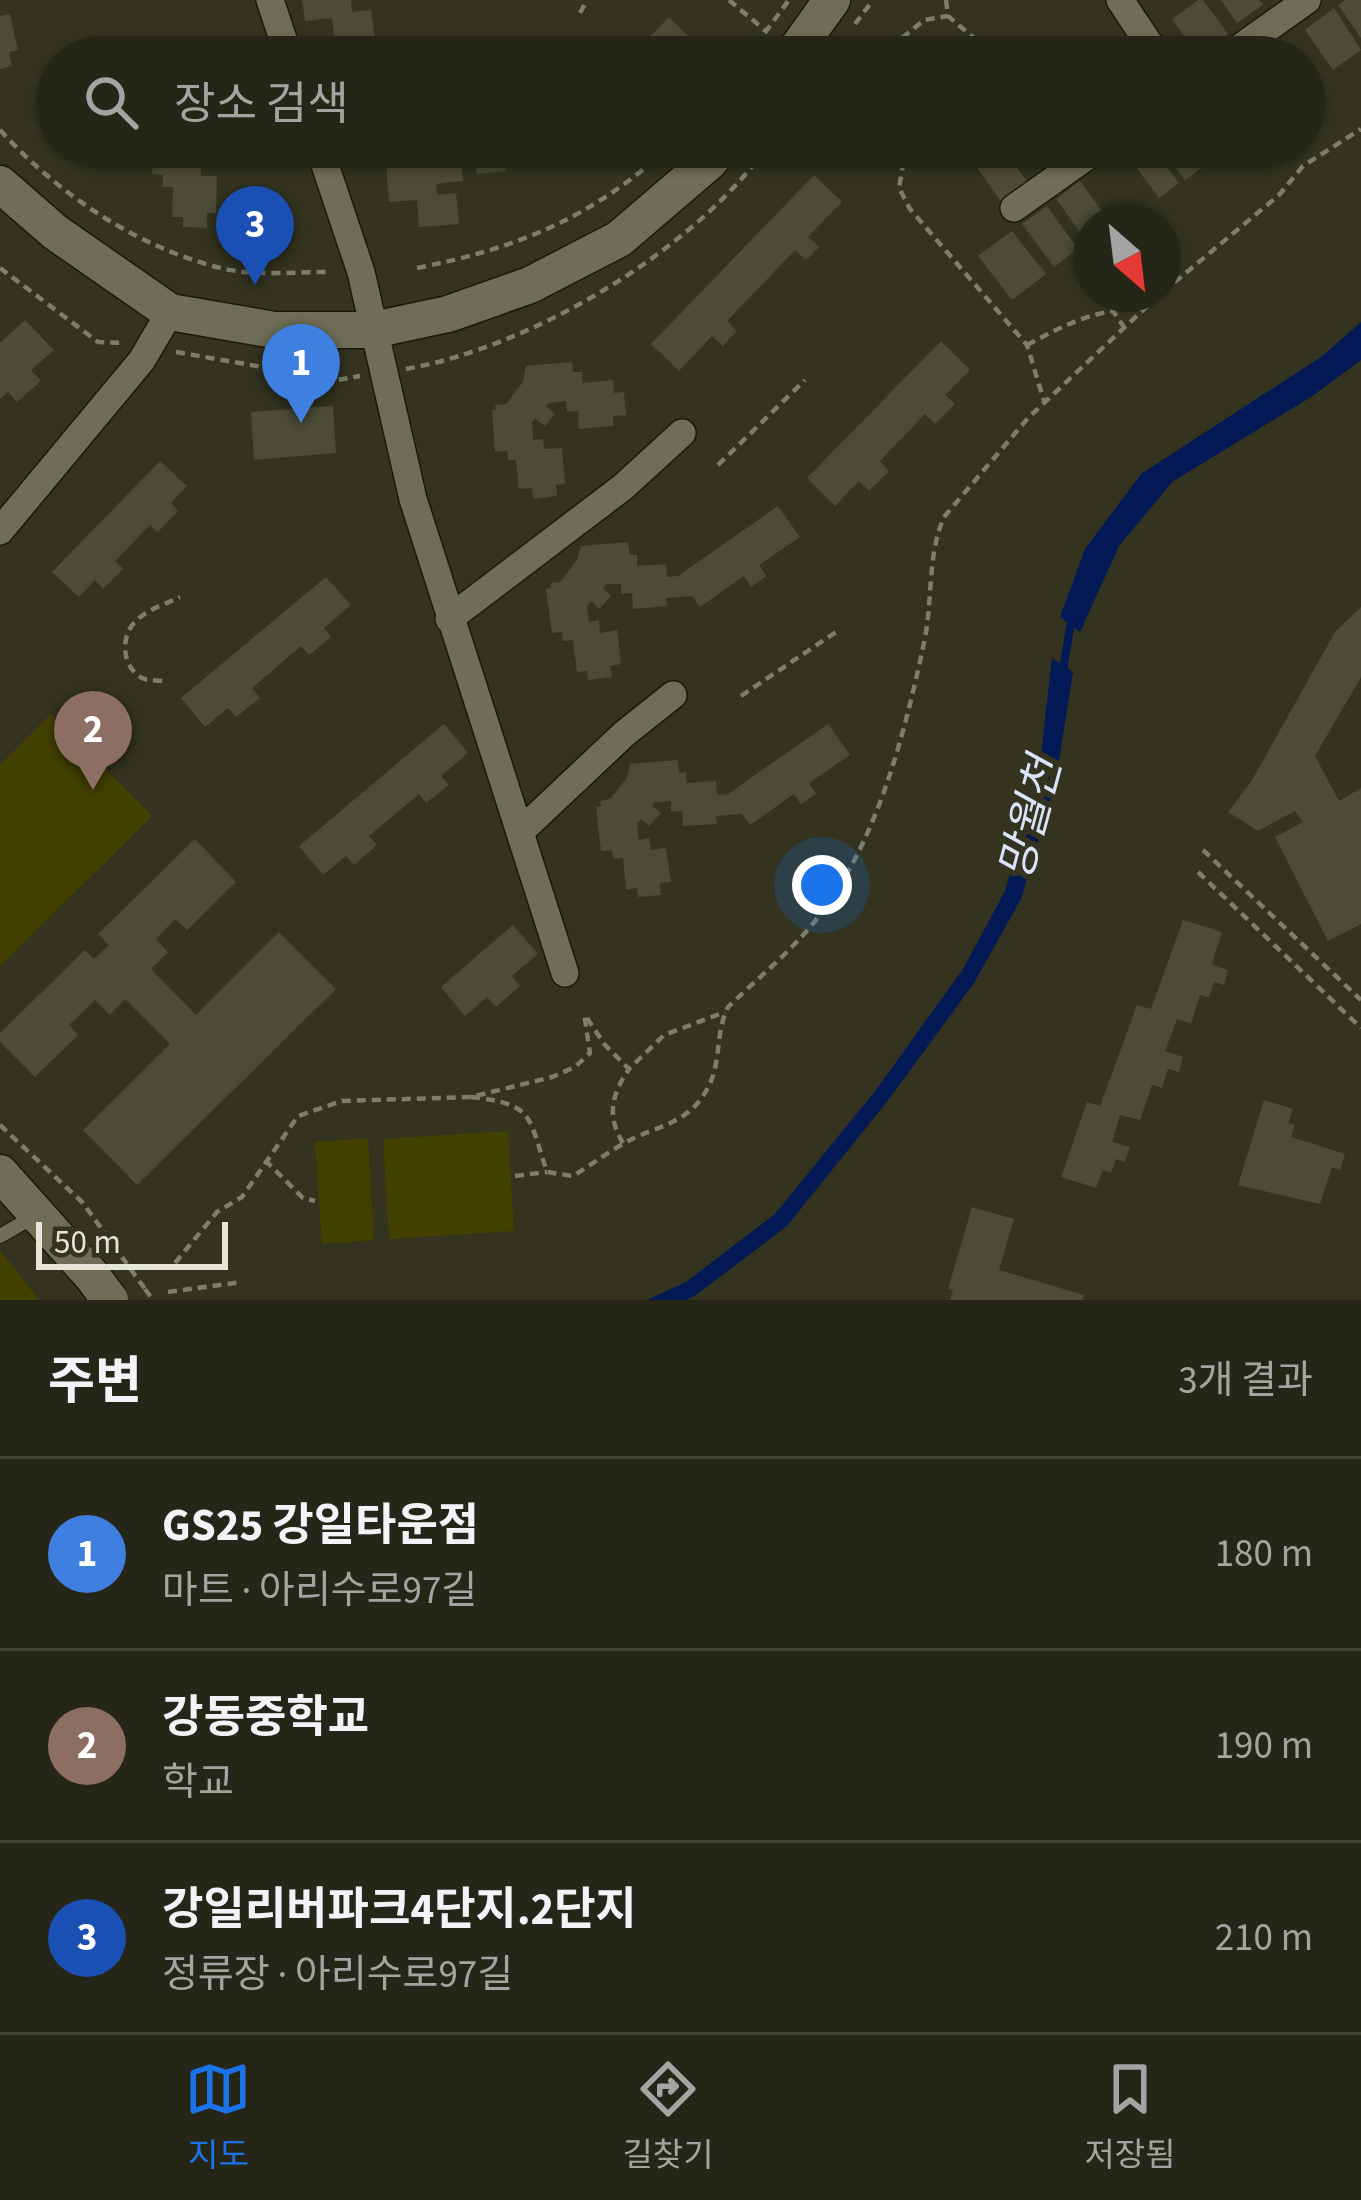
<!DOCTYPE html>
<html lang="ko">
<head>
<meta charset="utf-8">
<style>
	:root { --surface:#262618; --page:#2e2e21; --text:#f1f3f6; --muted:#a4a5a2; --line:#424337; --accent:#1a73e8 }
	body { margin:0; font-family:"Source Sans 3","Noto Sans KR",sans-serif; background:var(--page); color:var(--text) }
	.compass { position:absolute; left:1073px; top:204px; width:108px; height:108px; border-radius:50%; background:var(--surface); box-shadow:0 3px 9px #0004; rotate:152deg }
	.scale { position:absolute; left:36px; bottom:30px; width:192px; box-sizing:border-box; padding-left:12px; border:6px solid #e5e5d9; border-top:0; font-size:33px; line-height:42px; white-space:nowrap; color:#e5e5d9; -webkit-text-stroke:9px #333320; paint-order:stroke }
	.you { position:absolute; left:822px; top:885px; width:42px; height:42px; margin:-30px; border:9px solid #fff; border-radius:50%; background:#1a73e8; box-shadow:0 0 0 18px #1a73e833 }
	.badge { display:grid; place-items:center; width:78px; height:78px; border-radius:50%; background:var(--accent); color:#fff; font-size:39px; font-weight:700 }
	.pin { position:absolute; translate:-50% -99px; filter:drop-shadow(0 3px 6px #0008) }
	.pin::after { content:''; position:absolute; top:63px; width:42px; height:36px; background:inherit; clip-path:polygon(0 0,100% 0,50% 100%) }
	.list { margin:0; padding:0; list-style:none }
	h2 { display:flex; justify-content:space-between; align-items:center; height:156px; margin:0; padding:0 48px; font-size:51px }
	h2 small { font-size:39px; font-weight:400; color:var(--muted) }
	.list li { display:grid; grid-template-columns:78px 1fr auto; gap:36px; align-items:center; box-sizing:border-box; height:192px; padding:0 48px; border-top:3px solid var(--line) }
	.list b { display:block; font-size:45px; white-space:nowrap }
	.list p { margin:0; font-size:39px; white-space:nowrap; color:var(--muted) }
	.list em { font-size:39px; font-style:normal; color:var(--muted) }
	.icon { flex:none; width:66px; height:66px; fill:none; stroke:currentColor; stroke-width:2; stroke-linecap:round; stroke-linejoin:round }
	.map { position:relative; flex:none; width:1361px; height:1300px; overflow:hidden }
	.search { position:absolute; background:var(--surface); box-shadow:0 3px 9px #0004; left:36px; right:36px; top:36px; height:132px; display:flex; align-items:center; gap:30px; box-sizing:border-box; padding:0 42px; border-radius:66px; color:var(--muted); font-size:45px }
	.sheet { height:732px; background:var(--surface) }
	nav { display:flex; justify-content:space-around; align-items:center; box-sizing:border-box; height:168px; border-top:3px solid var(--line); background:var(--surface); font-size:33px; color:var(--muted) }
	nav a { display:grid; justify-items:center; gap:6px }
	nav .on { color:var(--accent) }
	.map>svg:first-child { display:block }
	.green { fill:#434100 }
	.water { fill:#031956 }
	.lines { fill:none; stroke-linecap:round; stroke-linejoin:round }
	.stream { stroke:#031956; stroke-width:8 }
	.building { fill:#4b4b37 }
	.service-casing { stroke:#1b1a08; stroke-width:16 }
	.minor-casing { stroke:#1b1a08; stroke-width:30 }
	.tertiary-casing { stroke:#1b1a08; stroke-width:39 }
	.path { stroke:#7d7d6d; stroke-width:4.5; stroke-dasharray:9 6; stroke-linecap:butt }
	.service { stroke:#6e6e58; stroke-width:14 }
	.minor { stroke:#6e6e58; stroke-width:27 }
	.tertiary { stroke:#6e6e58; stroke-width:36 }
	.tertiary-bridge-casing { stroke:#1b1a08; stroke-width:39; stroke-linecap:butt }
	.path-bridge { stroke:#7d7d6d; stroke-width:4.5; stroke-dasharray:9 6; stroke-linecap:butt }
	.tertiary-bridge { stroke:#6e6e58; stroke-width:36 }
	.labels { text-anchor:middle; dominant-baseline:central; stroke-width:12; stroke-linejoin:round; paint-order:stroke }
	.water-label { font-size:45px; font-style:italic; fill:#dae4f8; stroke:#333320 }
</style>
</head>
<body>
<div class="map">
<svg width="1361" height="1300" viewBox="0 0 1361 1300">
	<rect width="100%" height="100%" fill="#333320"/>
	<g class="green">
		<path d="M51 714 152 816 0 966V765Z"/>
		<path d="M508 1131 514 1231 389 1239 383 1139Z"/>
		<path d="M368 1138 374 1240 322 1244 315 1142Z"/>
		<path d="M0 1250 39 1300H0Z"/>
	</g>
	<g class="water">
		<path d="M1361 322V360L1311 397 1172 482 1119 546 1080 632 1060 617 1085 549 1141 474 1321 357Z"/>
		<path d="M1052 658 1073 672 1056 780 1021 899 974 983 889 1099 787 1226 696 1295 686 1300H647L686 1282 775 1214 876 1090 963 969 1005 891 1039 772Z"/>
	</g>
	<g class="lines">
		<path class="stream" d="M1063 671 1072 615"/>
	</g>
	<g class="building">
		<path d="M302 0H351L352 12 371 10 375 40 335 45 332 18 305 21Z"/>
		<path d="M1198 0H1203L1228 34 1198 56 1172 19Z"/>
		<path d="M1221 0H1259L1263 5 1237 23Z"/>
		<path d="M1345 0H1361V38L1338 5Z"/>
		<path d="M1334 8 1361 50 1333 70 1305 30Z"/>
		<path d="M10 14 18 50 9 52 12 66 0 69V16Z"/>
		<path d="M669 17 695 43 681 57H630Z"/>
		<path d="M153 147H193L192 166H201V176H217L216 213H207V228L183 227V217H172L173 187H163V175L152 174Z"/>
		<path d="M236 147H289V153L271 152V161L235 160Z"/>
		<path d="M394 147H504L506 171 477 174 475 154 460 155 463 181 436 184 437 195 456 193 459 224 419 227 417 200 389 202 386 162 395 161Z"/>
		<path d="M527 147H595L573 160 567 148 538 165Z"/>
		<path d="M1003 147 1028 183 1001 202 976 166Z"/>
		<path d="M1135 147H1152L1179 183 1159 198 1126 154Z"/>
		<path d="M1160 147H1198L1209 162 1185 180Z"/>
		<path d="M814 175 842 202 808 237 819 247 806 260 795 250 727 321 737 331 723 346 712 336 679 371 651 344Z"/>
		<path d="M1080 181 1110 222H1091V239L1087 242 1056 199Z"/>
		<path d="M1047 206 1078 249 1054 267 1022 224Z"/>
		<path d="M1012 231 1046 274 1012 300 978 256Z"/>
		<path d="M25 320 54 350 31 370 41 381 17 402 8 392 0 399V343Z"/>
		<path d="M941 341 970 370 945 395 955 404 935 424 925 414 880 461 889 471 869 491 859 481 835 506 807 478Z"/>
		<path d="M572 362 573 372H582L583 383 613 380 614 393 624 392 626 415 613 416V426L579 429 578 411 567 412 566 401 549 403 546 406 555 414 545 426 535 419 532 422 533 440 543 439 544 449 562 448 565 484 556 485 557 496 533 499 532 488 519 489 516 460H508L507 451 495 452 492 410H496L495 405 506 404 523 382 526 366Z"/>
		<path d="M333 406 336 453 254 460 251 412Z"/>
		<path d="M160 461 187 486 171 503 178 511 158 532 150 525 115 561 123 569 103 589 95 580 79 597 52 572Z"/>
		<path d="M778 506 800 537 759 565 766 576 751 587 744 576 700 607 692 596 666 598 667 606 633 609 632 593 621 594V584H606L603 588 611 596 599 609 591 601 587 606 589 622 599 620 600 633 617 630 621 664 610 666 612 677 588 680 587 671 577 672 573 640 563 641 562 632 552 633 546 589 551 588V583L560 582 577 560 581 546 628 542 630 555H637V566L666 564 667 577 678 576Z"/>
		<path d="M326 577 351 605 324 628 331 637 309 655 301 646 252 688 260 698 236 717 228 708 205 727 181 698Z"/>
		<path d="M1361 607V677L1315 756 1339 801 1361 788V924L1328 941 1275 837 1303 822 1295 811 1258 831 1228 812 1251 782 1335 632Z"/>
		<path d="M444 724 468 753 441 776 449 785 426 803 419 794 369 836 377 845 354 865 346 856 323 875 299 846Z"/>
		<path d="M828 724 850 755 809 783 816 794 801 804 794 794 750 825 742 814 716 816 717 824 683 826 682 811 671 812V801L655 802 652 806 661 813 649 826 641 819 637 823 639 840 649 838 651 850 666 848 671 882 660 883 661 895 638 897 637 888 626 890 623 858 613 859 612 850 601 851 596 807 601 806 600 801 610 799 627 778 630 764 678 760 679 773 686 772 687 783 716 781 717 795 728 794Z"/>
		<path d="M195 839 236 882 187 930 175 919 156 939 168 952 151 969 196 1015 279 932 336 989 137 1185 83 1130 170 1044 125 999 110 1015 95 1000 69 1025 78 1035 35 1077 0 1042V1033L85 950 94 959 109 945 98 934Z"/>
		<path d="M1183 920 1222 932 1212 964 1228 970 1224 985 1214 982 1209 998 1200 995 1191 1024 1177 1019 1165 1051 1183 1057 1179 1072 1168 1069 1162 1088 1152 1085 1140 1120 1120 1115 1112 1142 1130 1147 1125 1162 1116 1159 1111 1173 1103 1170 1096 1188 1061 1177 1087 1102 1100 1106 1137 1005 1151 1009Z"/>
		<path d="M513 925 538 954 512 976 520 986 496 1007 487 997 465 1016 441 987Z"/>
		<path d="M1264 1100 1293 1109 1288 1123 1295 1125 1291 1137 1345 1154 1340 1170 1332 1167 1320 1204 1238 1185Z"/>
		<path d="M972 1207 1014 1219 999 1270 1084 1295 1082 1300H950L953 1290 948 1289Z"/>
	</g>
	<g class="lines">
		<defs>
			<path id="service" d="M0 1236 33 1217"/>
			<g id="minor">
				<path d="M270 0 289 57"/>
				<path d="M1120 0 1158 57"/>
				<path d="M1227 57 1307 0"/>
				<path d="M319 147 361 272 413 499 565 973"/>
				<path d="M1014 208 1100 147"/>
				<path d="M0 531 142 360 170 312"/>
				<path d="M449 619 623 487 682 433"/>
				<path d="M520 832 624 734 673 695"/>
			</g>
			<g id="tertiary">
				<path d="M791 57 832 0"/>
				<path d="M0 184 55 232 170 312 274 330H373L448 314 530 285 619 239 710 161 721 147"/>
				<path d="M0 1173 93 1277"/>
			</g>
		</defs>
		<use href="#service" class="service-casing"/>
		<use href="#minor" class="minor-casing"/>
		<use href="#tertiary" class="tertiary-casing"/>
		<g class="path">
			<path d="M729 0 767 32"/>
			<path d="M946 0 948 16 981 44 986 57"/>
			<path d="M580 13 587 0"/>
			<path d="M855 24 873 0"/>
			<path d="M747 57 789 0"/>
			<path d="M879 57 924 20 948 16"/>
			<path d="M0 130C59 195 139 249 225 269 257 276 295 272 327 272"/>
			<path d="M906 147 899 188 910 209 1027 345 1044 401"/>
			<path d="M0 268 98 342 124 343"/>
			<path d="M417 268C518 248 592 218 669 147"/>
			<path d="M1163 292 1279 195 1303 166 1361 129"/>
			<path d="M1027 345C1055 330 1081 316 1113 311L1124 327"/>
			<path d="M176 352 337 380 360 376"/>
			<path d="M406 369C532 347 693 251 767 147"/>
			<path d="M718 465 805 380"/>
			<path d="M162 681C155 680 148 681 142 678 121 667 120 634 137 620 148 609 166 604 180 597"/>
			<path d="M741 696 836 632"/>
			<path d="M1203 850 1361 1000"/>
			<path d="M1198 872 1361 1028"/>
			<path d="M587 1018 605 1045 629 1069 664 1035 725 1012"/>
			<path d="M471 1097C535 1104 528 1116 547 1172L573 1176C589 1166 604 1155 621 1145 658 1123 691 1127 711 1081 721 1056 716 1031 728 1007 758 978 794 949 819 916 878 839 904 736 924 643 933 602 927 555 944 517L1028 418 1160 294"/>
			<path d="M0 1125 83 1203 145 1289"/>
			<path d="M623 1143C606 1115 612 1094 629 1069"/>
			<path d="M265 1160 303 1198 315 1201"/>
			<path d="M515 1176 547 1172"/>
			<path d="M175 1263 217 1212 242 1197 298 1116 342 1101 471 1097 552 1077 575 1067 590 1053 584 1013"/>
			<path d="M168 1292 242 1282"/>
		</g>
		<use href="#service" class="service"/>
		<use href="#minor" class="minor"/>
		<use href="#tertiary" class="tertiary"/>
		<defs>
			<path id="tertiary-bridge" d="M93 1277 110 1300"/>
		</defs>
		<use href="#tertiary-bridge" class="tertiary-bridge-casing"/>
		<path class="path-bridge" d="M145 1289 153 1300"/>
		<use href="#tertiary-bridge" class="tertiary-bridge"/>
	</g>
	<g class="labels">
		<g class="water-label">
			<text transform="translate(1031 819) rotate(-75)">망월천</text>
		</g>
	</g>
</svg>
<svg class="compass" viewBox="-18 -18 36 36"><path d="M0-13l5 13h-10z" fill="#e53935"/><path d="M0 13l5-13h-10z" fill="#a4a5a2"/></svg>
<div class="scale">50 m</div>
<div class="you"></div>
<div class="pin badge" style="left:301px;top:423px;background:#3f7fe0">1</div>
<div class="pin badge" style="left:93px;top:790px;background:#8d6e63">2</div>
<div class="pin badge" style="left:255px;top:285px;background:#1a4fb4">3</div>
<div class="search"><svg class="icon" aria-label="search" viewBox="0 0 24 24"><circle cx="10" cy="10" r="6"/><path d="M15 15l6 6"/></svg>장소 검색</div>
</div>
<section class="sheet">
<h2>주변<small>3개 결과</small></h2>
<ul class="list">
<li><span class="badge" style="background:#3f7fe0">1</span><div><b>GS25 강일타운점</b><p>마트 · 아리수로97길</p></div><em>180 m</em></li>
<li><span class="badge" style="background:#8d6e63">2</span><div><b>강동중학교</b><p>학교</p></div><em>190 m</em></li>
<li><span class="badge" style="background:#1a4fb4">3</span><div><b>강일리버파크4단지.2단지</b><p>정류장 · 아리수로97길</p></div><em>210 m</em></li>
</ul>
</section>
<nav>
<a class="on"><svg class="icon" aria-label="map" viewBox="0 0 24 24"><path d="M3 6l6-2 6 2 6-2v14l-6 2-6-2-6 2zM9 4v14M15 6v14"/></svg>지도</a>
<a><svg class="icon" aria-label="directions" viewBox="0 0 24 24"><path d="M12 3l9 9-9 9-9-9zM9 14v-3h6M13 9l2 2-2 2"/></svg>길찾기</a>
<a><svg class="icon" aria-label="saved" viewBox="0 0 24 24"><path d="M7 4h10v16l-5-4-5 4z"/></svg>저장됨</a>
</nav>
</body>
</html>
